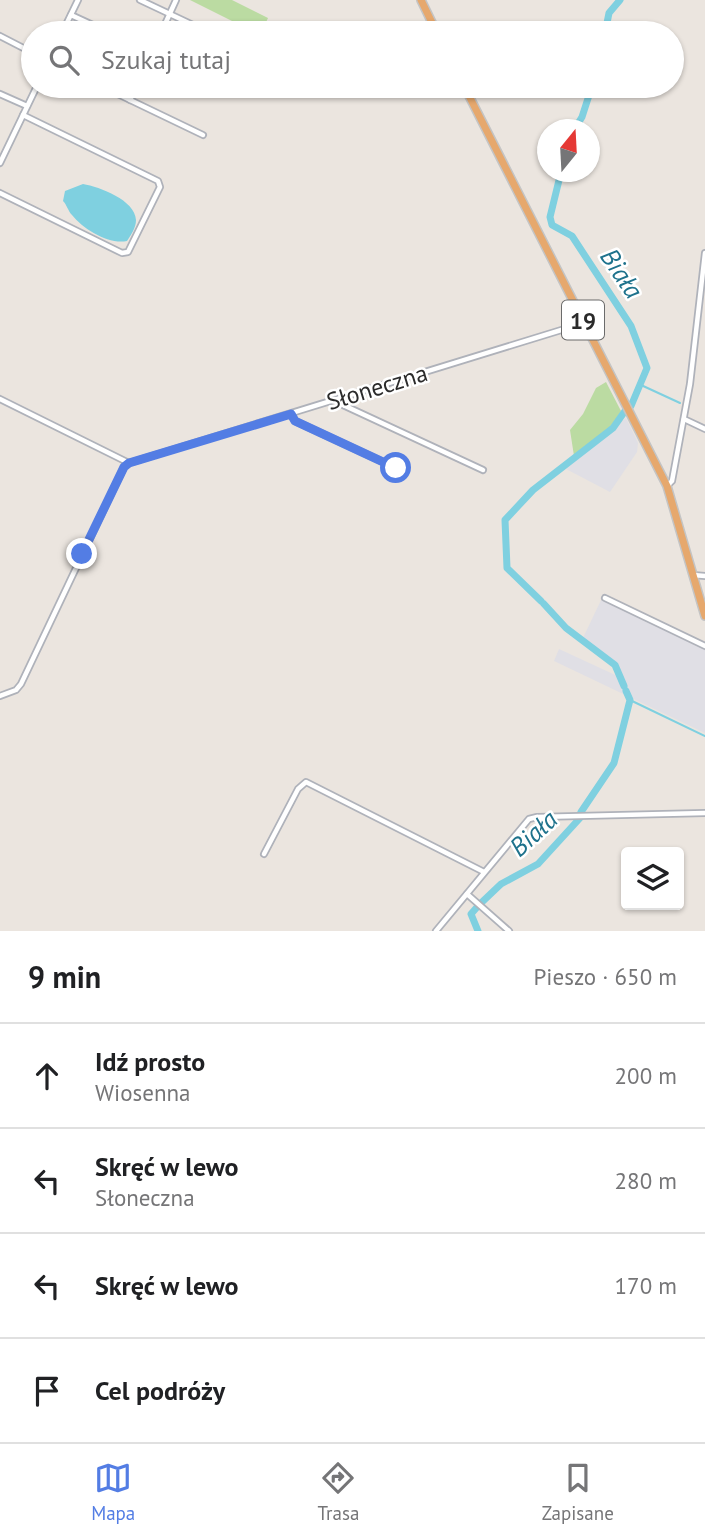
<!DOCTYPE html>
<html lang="pl">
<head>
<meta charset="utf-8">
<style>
	:root { --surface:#fff; --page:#f6f6f6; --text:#202124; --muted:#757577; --line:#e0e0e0; --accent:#537de4 }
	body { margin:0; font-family:"PT Sans",sans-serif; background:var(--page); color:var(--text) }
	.controls { position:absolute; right:21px; bottom:21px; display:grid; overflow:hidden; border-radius:7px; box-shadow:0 2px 5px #0004 }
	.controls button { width:63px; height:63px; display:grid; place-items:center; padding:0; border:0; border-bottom:2px solid var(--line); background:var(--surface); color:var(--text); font:35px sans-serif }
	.compass { position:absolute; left:537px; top:119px; width:63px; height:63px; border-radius:50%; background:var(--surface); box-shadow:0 2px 5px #0004; rotate:18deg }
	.stop { position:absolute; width:21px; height:21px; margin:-16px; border:5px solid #537de4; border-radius:50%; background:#fff }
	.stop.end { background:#537de4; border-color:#fff; box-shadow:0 2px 7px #0008 }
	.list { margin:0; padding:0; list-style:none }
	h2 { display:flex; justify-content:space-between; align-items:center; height:91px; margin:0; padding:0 28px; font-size:30px }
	h2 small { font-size:23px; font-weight:400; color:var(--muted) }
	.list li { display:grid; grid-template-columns:46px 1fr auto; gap:21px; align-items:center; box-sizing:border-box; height:105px; padding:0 28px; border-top:2px solid var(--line) }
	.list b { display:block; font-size:26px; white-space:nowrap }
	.list p { margin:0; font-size:23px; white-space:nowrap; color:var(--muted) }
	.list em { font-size:23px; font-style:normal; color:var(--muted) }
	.icon { flex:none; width:38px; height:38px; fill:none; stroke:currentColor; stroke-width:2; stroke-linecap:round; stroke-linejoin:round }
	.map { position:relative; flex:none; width:705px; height:931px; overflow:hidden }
	.search { position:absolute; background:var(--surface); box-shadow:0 2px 5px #0004; left:21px; right:21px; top:21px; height:77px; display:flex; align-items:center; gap:18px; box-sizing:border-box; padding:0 24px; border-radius:38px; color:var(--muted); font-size:26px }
	.sheet { height:511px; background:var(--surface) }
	nav { display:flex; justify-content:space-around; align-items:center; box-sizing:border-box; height:98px; border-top:2px solid var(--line); background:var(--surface); font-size:19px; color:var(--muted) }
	nav a { display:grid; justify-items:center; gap:4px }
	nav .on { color:var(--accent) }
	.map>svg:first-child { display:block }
	.industrial { fill:#e0dfe5 }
	.green { fill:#bbdba2 }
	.water { fill:#7fd0e0 }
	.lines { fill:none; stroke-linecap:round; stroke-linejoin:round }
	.stream { stroke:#7fd0e0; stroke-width:2 }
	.river { stroke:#7fd0e0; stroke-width:7 }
	.minor-casing { stroke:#afb2ba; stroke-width:8 }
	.trunk-casing { stroke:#c4c4c4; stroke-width:10 }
	.minor { stroke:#fff; stroke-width:4.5 }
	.trunk { stroke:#e6a86d; stroke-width:7 }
	.route { stroke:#537de4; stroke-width:9 }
	.labels { text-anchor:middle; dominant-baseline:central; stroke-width:5; stroke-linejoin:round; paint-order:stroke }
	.shield { fill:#fff; stroke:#6b6b6b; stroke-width:2 }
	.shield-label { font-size:23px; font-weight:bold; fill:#2b2b2b }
	.street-label { font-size:24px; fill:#2b2b2b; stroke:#fff }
	.water-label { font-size:26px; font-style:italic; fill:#1e728c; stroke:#fff }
</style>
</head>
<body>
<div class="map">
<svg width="705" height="931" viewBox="0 0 705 931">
	<rect width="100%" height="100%" fill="#ebe5df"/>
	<g class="industrial">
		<path d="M626 418 638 443 637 452 610 492 566 469Z"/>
		<path d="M603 596 705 643V733L554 661 559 649 624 679 616 663 583 638Z"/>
	</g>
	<g class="green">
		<path d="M190 0H232L268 18 261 33H256Z"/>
		<path d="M606 382 621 411C610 431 593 444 574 456L570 430 583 414 596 388Z"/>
	</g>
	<path class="water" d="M83 184C100 187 135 200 136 220 136 228 131 235 127 241 109 245 83 229 72 215 68 211 67 205 63 201L65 191Z"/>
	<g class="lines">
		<g class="stream">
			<path d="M641 385 680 403"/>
			<path d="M630 700 705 736"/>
		</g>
		<g class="river">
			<path d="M605 33 609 13 620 0"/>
			<path d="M574 130 582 117 592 86"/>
			<path d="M561 172 550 217 552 225 572 236 631 326 647 368 631 406"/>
			<path d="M541 601 507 568 505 520 533 490 613 428 625 411"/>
			<path d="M544 604 566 628 615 665 624 686"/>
			<path d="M581 812 614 763 630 700 626 691"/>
			<path d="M481 903 501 884 538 864 580 818"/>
			<path d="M478 906 471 914 478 931"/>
		</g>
		<defs>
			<g id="minor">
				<path d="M140 0 210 33"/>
				<path d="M71 15 110 33"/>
				<path d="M62 33 78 0"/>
				<path d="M161 33 176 0"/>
				<path d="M0 36 33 53"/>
				<path d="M101 86 203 135"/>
				<path d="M218 86 220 87"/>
				<path d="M0 94 27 106"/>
				<path d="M130 100 137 86"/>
				<path d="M0 163 37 86"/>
				<path d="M0 193 122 253 128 252 160 187 158 181 23 115"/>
				<path d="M0 399 129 463"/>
				<path d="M339 399 343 405 483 470"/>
				<path d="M291 414 295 421 396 468"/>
				<path d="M684 419 705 429"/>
				<path d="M129 463 584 323"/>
				<path d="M667 486 672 481 690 384 705 253"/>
				<path d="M693 575 705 576"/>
				<path d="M605 598 705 646"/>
				<path d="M0 696 16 690 21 684 124 467 129 463"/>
				<path d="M264 854 298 789 306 782 484 872"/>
				<path d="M467 894 509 931"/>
				<path d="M436 931 529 819 537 817 705 813"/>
			</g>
			<g id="trunk">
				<path d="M421 0 437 33"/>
				<path d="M464 86 667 486 705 616"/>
			</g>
		</defs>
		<use href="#minor" class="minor-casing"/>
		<use href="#trunk" class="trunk-casing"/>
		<use href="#minor" class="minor"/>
		<use href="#trunk" class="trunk"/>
	</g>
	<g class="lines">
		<path class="route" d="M82 554 124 467 129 463 291 414 295 421 396 468"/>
	</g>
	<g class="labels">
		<rect class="shield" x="562" y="300.5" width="42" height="39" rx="5"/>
		<g class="shield-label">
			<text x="583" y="320">19</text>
		</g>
		<g class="street-label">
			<text transform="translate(377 387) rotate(-17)">Słoneczna</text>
		</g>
		<g class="water-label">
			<text transform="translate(622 273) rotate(56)">Biała</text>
			<text transform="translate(533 833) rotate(-42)">Biała</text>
		</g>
	</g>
</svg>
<div class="controls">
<button><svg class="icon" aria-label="layers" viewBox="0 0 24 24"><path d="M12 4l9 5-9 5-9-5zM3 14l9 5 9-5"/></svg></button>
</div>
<svg class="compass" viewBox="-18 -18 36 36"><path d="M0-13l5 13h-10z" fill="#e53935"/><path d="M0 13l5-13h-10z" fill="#757577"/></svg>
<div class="stop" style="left:396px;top:468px"></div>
<div class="stop end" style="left:82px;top:554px"></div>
<div class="search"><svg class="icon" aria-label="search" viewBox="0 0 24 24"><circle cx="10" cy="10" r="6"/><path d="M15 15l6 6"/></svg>Szukaj tutaj</div>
</div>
<section class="sheet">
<h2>9 min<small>Pieszo · 650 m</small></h2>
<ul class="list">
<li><svg class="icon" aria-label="ahead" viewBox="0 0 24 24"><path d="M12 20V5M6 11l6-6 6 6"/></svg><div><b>Idź prosto</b><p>Wiosenna</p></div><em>200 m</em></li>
<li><svg class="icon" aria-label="left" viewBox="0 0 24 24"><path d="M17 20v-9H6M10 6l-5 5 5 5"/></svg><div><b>Skręć w lewo</b><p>Słoneczna</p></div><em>280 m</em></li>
<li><svg class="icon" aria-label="left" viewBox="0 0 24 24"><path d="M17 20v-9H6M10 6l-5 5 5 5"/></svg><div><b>Skręć w lewo</b></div><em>170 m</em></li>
<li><svg class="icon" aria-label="arrive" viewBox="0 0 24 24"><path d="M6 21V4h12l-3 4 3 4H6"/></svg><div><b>Cel podróży</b></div></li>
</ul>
</section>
<nav>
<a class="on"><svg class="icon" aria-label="map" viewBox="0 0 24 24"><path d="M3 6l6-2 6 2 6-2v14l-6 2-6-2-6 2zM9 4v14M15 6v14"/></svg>Mapa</a>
<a><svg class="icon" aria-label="directions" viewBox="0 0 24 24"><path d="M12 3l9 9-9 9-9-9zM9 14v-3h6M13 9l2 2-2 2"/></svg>Trasa</a>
<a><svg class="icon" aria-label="saved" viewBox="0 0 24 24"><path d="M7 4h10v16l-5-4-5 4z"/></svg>Zapisane</a>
</nav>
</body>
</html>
